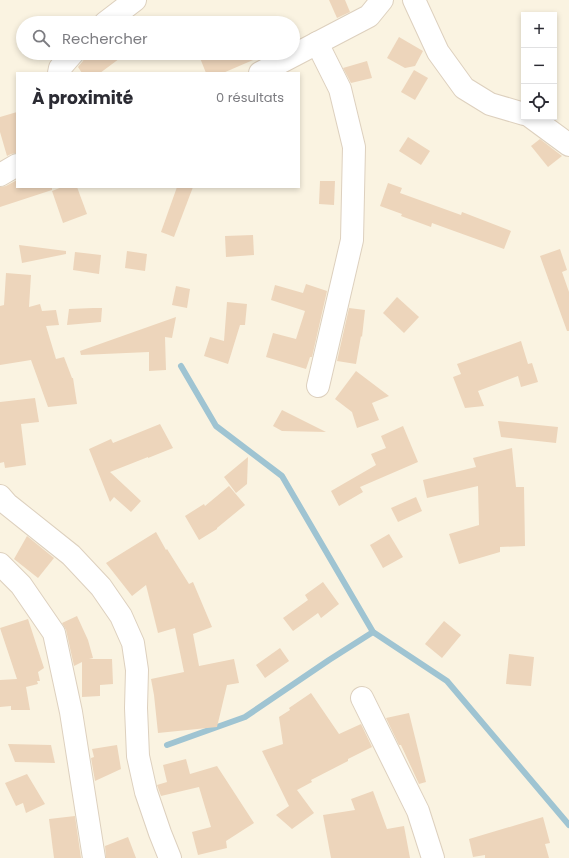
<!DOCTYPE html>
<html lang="fr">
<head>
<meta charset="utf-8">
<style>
	:root { --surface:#fff; --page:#f7f7f7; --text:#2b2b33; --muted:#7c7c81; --line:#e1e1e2 }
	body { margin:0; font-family:Poppins,sans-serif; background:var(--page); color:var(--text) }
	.controls { position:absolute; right:12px; top:12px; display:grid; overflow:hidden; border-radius:0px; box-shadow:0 2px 6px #0003 }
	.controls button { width:36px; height:36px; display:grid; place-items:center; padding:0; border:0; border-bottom:1px solid var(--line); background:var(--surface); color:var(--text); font:20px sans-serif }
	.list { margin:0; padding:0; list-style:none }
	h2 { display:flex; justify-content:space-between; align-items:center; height:52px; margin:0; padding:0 16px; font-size:17px }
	h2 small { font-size:13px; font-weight:400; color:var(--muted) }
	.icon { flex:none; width:22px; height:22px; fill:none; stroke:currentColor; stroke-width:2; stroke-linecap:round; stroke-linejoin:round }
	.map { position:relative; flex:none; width:569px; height:858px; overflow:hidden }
	.search { position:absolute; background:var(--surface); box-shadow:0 2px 6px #0003; left:16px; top:16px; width:284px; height:44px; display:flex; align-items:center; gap:10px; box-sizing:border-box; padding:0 14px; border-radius:22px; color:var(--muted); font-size:15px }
	.panel { position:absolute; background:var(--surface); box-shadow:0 2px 6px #0003; left:16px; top:72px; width:284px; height:116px; border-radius:0px }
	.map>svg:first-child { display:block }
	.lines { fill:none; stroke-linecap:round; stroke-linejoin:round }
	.stream { stroke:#9fc4d2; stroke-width:6 }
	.building { fill:#edd5bb }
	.minor-casing { stroke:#ddd0be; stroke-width:24 }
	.minor { stroke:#fff; stroke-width:22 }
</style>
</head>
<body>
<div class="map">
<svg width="569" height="858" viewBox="0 0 569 858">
	<rect width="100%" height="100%" fill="#faf3e1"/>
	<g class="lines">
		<g class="stream">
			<path d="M181 366 216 426 282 476 373 632 447 681 569 825"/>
			<path d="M167 745 245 717 329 660 373 632"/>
		</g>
	</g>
	<g class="building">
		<path d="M329 0H345L350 12 337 18Z"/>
		<path d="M399 37 423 51 415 66 405 68 387 58Z"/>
		<path d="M85 53H127L100 73H82L78 67 83 61 85 56Z"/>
		<path d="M212 53H269L223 73H206L200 58Z"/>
		<path d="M367 61 372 78 351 83 343 68Z"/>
		<path d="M414 70 428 78 415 100 401 92Z"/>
		<path d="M17 112V153L11 154 7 156 0 132V117Z"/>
		<path d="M408 137 430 151 421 165 399 151Z"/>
		<path d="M540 139 562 156 548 167 531 146Z"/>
		<path d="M17 180V187H52V190L0 207V187L6 186Z"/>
		<path d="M320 181H335L334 205 319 204Z"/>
		<path d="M388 183 402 188 400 193 461 215 462 212 511 231 504 249 432 223 431 227 401 216 402 214 380 206Z"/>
		<path d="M62 187H77L87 214 63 223 52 191Z"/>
		<path d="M177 187H193L174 237 161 232Z"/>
		<path d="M253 235 254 255 226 257 225 236Z"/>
		<path d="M19 245 66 251V254L22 263Z"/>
		<path d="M560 249 567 270 562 272 569 292V331H567L540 256Z"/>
		<path d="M127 251 147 254 145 271 125 268Z"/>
		<path d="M75 252 101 255 99 274 73 270Z"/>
		<path d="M6 273 31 275 29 307 40 304 42 311 56 310 59 325 46 326 56 359 64 357 72 378H73L77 404 48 407 31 360 0 365V306L4 305Z"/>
		<path d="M306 284 327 291 312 357H310L306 369 266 357 273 333 296 339 305 311 271 300 275 285 303 293Z"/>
		<path d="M176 286 190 289 187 308 172 305Z"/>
		<path d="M397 297 419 317 404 333 383 313Z"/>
		<path d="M227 302 247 304 245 325H240L228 364 204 356 210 337 224 341Z"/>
		<path d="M93 308H102L101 322 67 325 69 309Z"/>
		<path d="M349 308 365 310 362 337 361 336 356 364 337 361Z"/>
		<path d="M176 317 172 338 165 337 166 370 149 371V352L81 355 80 351Z"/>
		<path d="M521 341 528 364 532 363 538 382 521 387 518 376 478 391 484 406 465 408 453 377 461 374 457 364Z"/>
		<path d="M356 371 389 396 372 403 379 420 357 428 352 412 335 399Z"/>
		<path d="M35 398 39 422 21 424 26 465 5 468 4 462 0 463V402Z"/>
		<path d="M282 410 326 432 282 431 273 426Z"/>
		<path d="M498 421 558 427 556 443 501 437Z"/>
		<path d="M160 424 173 448 148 458V457L110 472 141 501 131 512 114 497 110 502 89 449 111 439 113 443Z"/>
		<path d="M403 426 418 462 360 487 363 492 339 506 331 491 376 465 371 454 386 448 381 436Z"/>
		<path d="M512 448 516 487H524L525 546 500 547V552L459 564 449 534 479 525 478 486 427 498 423 480 476 467 473 458Z"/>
		<path d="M248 457 247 484 236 493 224 477Z"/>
		<path d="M229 486 245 505 217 528V529L199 540 185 516 204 504 205 506Z"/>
		<path d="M416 497 422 511 398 522 391 508Z"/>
		<path d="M156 532 166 550 167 549 189 584 193 582 212 627 193 634 199 666 234 659 239 683 227 685 217 727 158 733 154 695 151 679 184 672 175 628 158 633 146 585 132 596 106 563Z"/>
		<path d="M389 534 403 557 383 568 370 545Z"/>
		<path d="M27 536 54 558 38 578 14 559Z"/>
		<path d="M323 582 339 604 321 618 318 613 293 631 283 618 308 600 305 595Z"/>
		<path d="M77 616 88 640 93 658 89 659H112L113 684 100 685V696L82 697V662L74 666 66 630 62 623Z"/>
		<path d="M28 619 44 668 38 672 40 681H37L38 684 26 687 30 710H11V706L0 707V680L17 679 0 628Z"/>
		<path d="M444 621 461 635 442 658 425 644Z"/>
		<path d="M280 648 289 661 265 678 256 665Z"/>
		<path d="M509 654 534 657 531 686 506 684Z"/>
		<path d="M311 693 339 734 361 724 372 747 348 759V761L311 780 312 782 297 790 314 813 292 829 276 815 289 806 262 751 283 744 279 717 290 710 289 708Z"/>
		<path d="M409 713 426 782 419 784 401 745H399L386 718Z"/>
		<path d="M8 744 51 745 55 763 15 762Z"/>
		<path d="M117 745 121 769 95 781 91 758 94 757 92 749Z"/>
		<path d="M186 759 190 774 217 766 254 823 226 841 227 848 198 855 192 832 211 827 199 787 161 796 157 785 167 782 163 765Z"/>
		<path d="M27 774 45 804 26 813 23 803 16 806 5 783Z"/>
		<path d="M373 791 387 829 404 826 410 858H331L323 815 355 810 351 799Z"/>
		<path d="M75 816 81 858H54L49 819Z"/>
		<path d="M543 817 550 843 545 844 549 858H485V855L473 857 469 839Z"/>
		<path d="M128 837 136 858H106L105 846Z"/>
	</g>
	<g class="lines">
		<defs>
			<g id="minor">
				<path d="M414 0 438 52 464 88 490 104 524 114"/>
				<path d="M105 23 135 0"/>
				<path d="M317 43 340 89 354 147 352 240 318 386"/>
				<path d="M59 73 60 68 73 53"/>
				<path d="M260 73 369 16 382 0"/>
				<path d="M531 117 569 145"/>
				<path d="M0 175 17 165"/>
				<path d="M0 496 7 504 71 555 101 587 121 616 133 643 137 670 136 708 138 756 146 792 160 833 170 858"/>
				<path d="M0 564 21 585 54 633 71 712 94 858"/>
				<path d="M362 698 418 811 433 858"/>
			</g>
		</defs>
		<use href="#minor" class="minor-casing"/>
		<use href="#minor" class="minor"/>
	</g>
</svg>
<div class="controls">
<button>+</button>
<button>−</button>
<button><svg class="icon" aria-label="locate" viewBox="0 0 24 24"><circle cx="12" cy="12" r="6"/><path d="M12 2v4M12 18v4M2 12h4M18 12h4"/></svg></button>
</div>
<div class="search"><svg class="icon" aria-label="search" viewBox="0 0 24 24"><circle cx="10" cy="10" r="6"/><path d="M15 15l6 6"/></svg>Rechercher</div>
<section class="panel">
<h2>À proximité<small>0 résultats</small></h2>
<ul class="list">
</ul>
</section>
</div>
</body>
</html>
